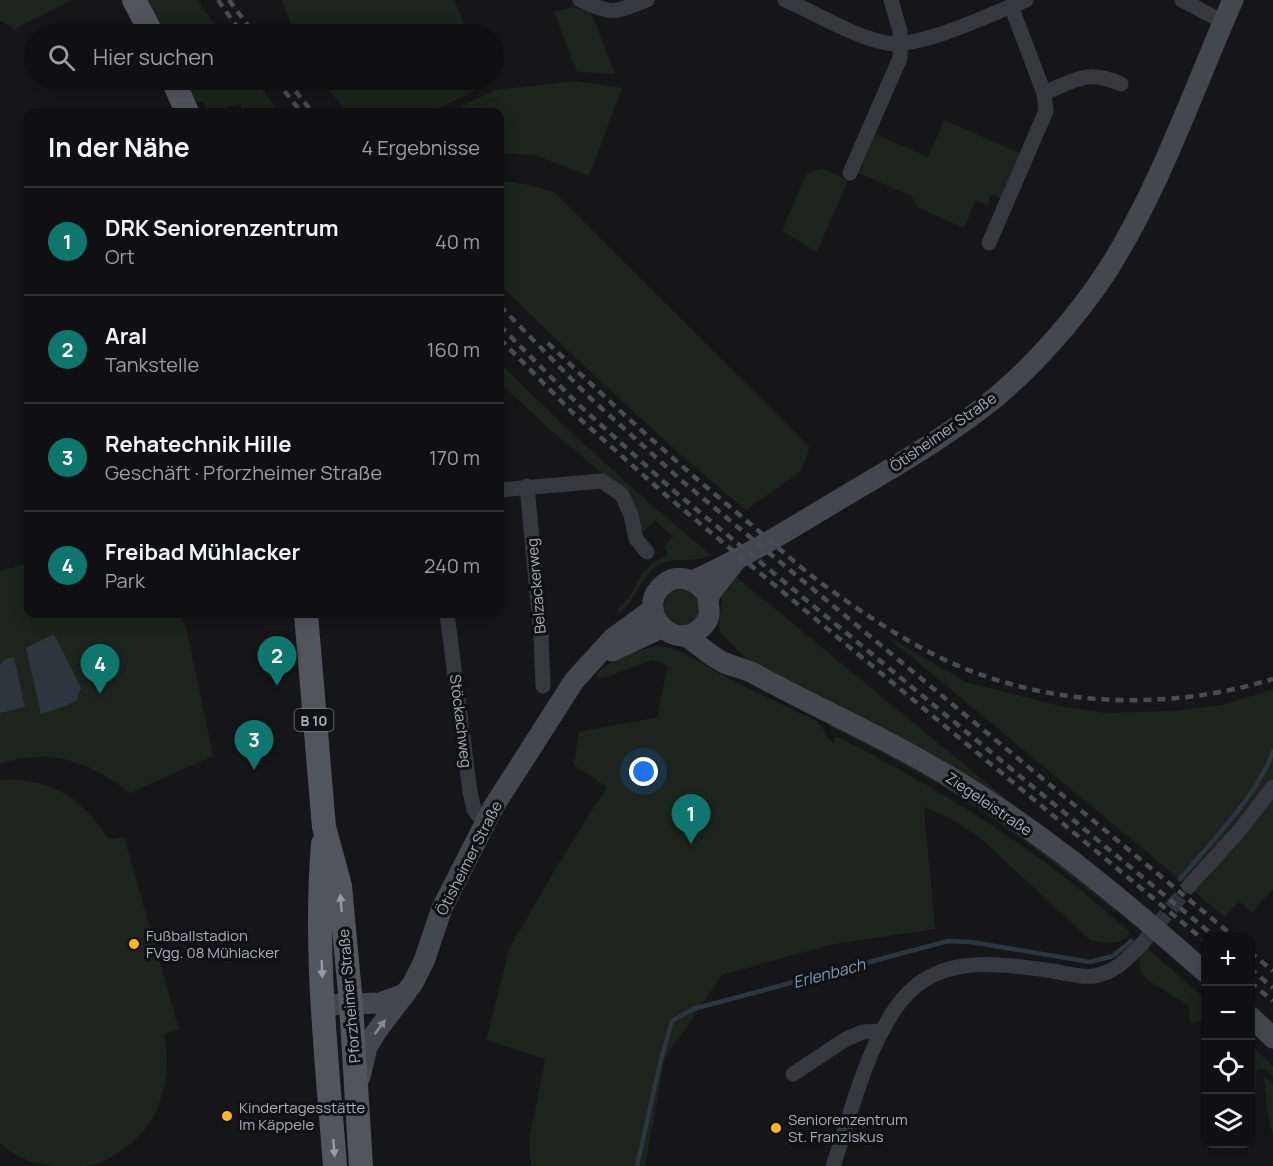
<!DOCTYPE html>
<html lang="de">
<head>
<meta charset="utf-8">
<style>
	:root { --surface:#101013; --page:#19191c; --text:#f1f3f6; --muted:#9c9da0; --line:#303033; --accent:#0f766e }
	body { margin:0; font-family:Manrope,sans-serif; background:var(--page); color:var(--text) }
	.controls { position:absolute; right:18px; bottom:18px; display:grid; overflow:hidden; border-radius:12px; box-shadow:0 3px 15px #0003 }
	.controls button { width:54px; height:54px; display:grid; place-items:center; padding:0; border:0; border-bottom:2px solid var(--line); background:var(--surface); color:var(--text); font:30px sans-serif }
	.you { position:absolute; left:644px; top:772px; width:21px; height:21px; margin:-15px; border:4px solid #fff; border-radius:50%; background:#1a73e8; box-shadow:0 0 0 9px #1a73e833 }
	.badge { display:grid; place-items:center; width:39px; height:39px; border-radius:50%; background:var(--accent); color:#fff; font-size:20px; font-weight:700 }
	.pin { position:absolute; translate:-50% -50px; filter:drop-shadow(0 2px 3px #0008) }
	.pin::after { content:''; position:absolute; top:32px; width:21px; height:18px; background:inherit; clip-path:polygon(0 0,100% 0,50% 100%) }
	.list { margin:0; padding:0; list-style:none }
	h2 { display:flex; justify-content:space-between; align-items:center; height:78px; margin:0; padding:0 24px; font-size:26px }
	h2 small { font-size:20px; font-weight:400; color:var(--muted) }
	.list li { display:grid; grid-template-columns:39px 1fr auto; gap:18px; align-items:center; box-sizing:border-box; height:108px; padding:0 24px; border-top:2px solid var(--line) }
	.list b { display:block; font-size:22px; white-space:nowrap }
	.list p { margin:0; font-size:20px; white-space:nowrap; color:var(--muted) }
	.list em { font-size:20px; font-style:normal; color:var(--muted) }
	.icon { flex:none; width:33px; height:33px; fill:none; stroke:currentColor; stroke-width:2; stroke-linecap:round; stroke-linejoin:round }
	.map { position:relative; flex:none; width:1273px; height:1166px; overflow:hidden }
	.search { position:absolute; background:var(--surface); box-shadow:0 3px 15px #0003; left:24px; top:24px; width:480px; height:66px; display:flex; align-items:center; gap:15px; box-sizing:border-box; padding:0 21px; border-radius:33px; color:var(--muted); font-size:22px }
	.panel { position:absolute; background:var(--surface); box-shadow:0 3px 15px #0003; left:24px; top:108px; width:480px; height:510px; border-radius:12px }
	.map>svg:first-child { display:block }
	.green { fill:#1c241d }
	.water { fill:#2b363e }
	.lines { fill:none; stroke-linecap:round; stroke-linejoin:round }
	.stream { stroke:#2b363e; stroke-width:4.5 }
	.street-tunnel { stroke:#333439; stroke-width:15; stroke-dasharray:15 8; stroke-linecap:butt }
	.street { stroke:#37383e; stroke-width:15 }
	.secondary { stroke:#45474e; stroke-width:21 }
	.primary { stroke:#53555d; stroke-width:24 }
	.rail { stroke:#4a4c53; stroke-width:4.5; stroke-dasharray:8 6; stroke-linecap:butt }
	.oneway { fill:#969ba7 }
	.oneway2 { fill:#858994 }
	.poi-dot { fill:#feb629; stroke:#111114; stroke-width:2 }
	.labels { text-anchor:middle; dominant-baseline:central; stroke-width:6; stroke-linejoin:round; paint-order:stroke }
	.shield { fill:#111114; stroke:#7a7e88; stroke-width:1.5 }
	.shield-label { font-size:14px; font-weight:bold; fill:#a7adb9 }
	.street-label { font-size:15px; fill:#a7adb9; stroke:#111114 }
	.poi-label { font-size:15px; fill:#a7adb9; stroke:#111114; text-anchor:start }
	.water-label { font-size:16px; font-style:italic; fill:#7c9cb7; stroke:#111114 }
</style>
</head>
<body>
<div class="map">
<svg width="1273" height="1166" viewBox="0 0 1273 1166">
	<rect width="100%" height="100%" fill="#161619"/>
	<g class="green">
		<path d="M0 0H72L15 29 0 20Z"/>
		<path d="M146 0H197L221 34H164Z"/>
		<path d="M281 0H454L469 34H296Z"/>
		<path d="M573 7 591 12 615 74 577 72 554 12Z"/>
		<path d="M186 80H255L279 112H243L240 104 208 112 203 101 197 103Z"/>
		<path d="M320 80H488L487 85 430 112H348Z"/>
		<path d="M576 81 622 88 589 176 535 155 500 153V112H461L462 106 495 90Z"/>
		<path d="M944 120 1022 154 1003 199 992 194 987 205 976 200 964 228 917 207 911 196 859 173 875 134 928 157Z"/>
		<path d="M821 168 848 180 817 252 782 231 806 174Z"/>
		<path d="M500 181 524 184 554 192 810 447 801 471 746 510C660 439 579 362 500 284Z"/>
		<path d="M500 363C567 430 637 494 711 555 693 564 677 556 661 564 639 575 638 600 619 613L617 609C640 593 633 569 668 555L664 546 673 537 655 520 643 532 625 493 547 427 500 383Z"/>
		<path d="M28 563V614H180L187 632 213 756 130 793C87 761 53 747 0 764V571Z"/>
		<path d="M735 576 1017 808 745 658 721 633 719 628 722 593Z"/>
		<circle cx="682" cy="607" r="18"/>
		<path d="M885 635 966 682 1060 706 1104 713 1172 711 1222 705 1273 689V889L1252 913 1239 901 1225 917Z"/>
		<path d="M658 646C682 648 697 661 717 672 749 690 784 705 817 721L826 733 825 736 834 743V738L838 737C912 774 983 817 1050 866 1078 886 1104 910 1131 933 1119 947 1105 943 1090 940L979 837 952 819 924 807 935 929 829 945 722 975 665 1058 645 1166H531L529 1141 545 1059 486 1040 509 949 560 861 607 787 574 765 579 732 657 717 668 666 653 660 599 679 596 675C607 661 640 648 658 646Z"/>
		<path d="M826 720 924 772 1005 822 1118 909 1116 912C1067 873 1018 834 965 800 921 773 875 749 829 726Z"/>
		<path d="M10 779C57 782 83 799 108 839L124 837 179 1029 164 1034C172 1076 163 1118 128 1146 116 1155 101 1164 86 1166 79 1166 71 1166 63 1166 39 1166 18 1160 0 1143V780Z"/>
		<path d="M1145 946 1205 999V1019L1190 1023 1188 1005 1148 980 1140 972V956Z"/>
		<path d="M1250 1044 1273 1066V1077L1263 1068 1258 1069 1256 1072V1092Z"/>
		<path d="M1264 1076 1273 1084V1135L1268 1116Z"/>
	</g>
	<g class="water">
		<path d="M54 634 81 688 77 700 65 706 41 714 26 648Z"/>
		<path d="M14 657 25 707 0 713V665L6 659Z"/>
	</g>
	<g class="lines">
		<g class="stream">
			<path d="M1180 879C1208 846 1261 791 1273 751"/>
			<path d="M637 1166 660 1063 672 1021 693 1009 948 941 971 942 1090 962 1113 956 1131 941"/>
		</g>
		<path class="street-tunnel" d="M1142 944 1189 886"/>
		<g class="street">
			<path d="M580 0C614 15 613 13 647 0"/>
			<path d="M785 0C817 13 853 37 887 43 921 48 992 14 1026 0"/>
			<path d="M1182 0 1223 22"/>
			<path d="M1044 93C1076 80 1087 69 1121 84"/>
			<path d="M850 173 900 58V31L891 0"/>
			<path d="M989 243 1046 111 1044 93 1011 6"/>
			<path d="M527 486 541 635 543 686"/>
			<path d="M500 490 602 481 622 495 631 515 636 539 647 552"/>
			<path d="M447 614 470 792 474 809 485 824"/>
			<path d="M1189 886 1239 831 1273 787"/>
			<path d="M793 1074 846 1039 863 1032 882 1031"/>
			<path d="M833 1166C851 1114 864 1055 895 1009 933 952 995 963 1053 971 1065 973 1082 978 1094 976 1115 973 1128 958 1142 944"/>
		</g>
		<g class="secondary">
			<path d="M692 581C742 559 788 530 835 502 885 472 935 444 981 409 1028 373 1077 318 1109 268 1161 185 1193 90 1233 0"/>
			<path d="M709 598C700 581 679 571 663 585 633 610 675 655 702 627 715 614 706 608 709 597 712 588 728 572 734 563"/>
			<path d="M686 636C698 644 710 656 723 662 733 667 743 668 753 673 810 704 870 731 926 763 1028 820 1119 896 1206 973"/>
			<path d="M612 651 661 628"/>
			<path d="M323 1005 380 1003 405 994"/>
			<path d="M1250 1016 1273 1038"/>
			<path d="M360 1077 367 1047 376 1032 413 983 424 961 442 908 494 806 574 681 612 639 653 609"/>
		</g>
		<g class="primary">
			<path d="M134 0 152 34"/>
			<path d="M173 80 187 112"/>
			<path d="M306 614 324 827 340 886 351 1004 361 1166"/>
			<path d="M323 844C314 951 327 1060 335 1166"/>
		</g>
		<g class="rail">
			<path d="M218 0 242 34"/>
			<path d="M229 0 254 34"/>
			<path d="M276 80 301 112"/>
			<path d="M287 80 312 112"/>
			<path d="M500 306 588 396 682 481 1233 936"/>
			<path d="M500 326 579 405 674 491 1214 936"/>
			<path d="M500 339 572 412 668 497 1206 942"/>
			<path d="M548 343C612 405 679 465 748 522 773 543 798 566 825 586 867 616 913 647 961 667 1060 708 1171 710 1273 679"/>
			<path d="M1250 952 1273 971"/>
			<path d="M1250 968 1273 988"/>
			<path d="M1250 982 1273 1001"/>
		</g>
	</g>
	<defs><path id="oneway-solid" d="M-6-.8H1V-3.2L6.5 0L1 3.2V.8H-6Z" transform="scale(1.5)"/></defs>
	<g class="oneway">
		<use href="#oneway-solid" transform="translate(341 903) rotate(-95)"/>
		<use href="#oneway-solid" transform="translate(322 969) rotate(88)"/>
		<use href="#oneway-solid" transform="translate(334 1148) rotate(85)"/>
	</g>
	<use class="oneway2" href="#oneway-solid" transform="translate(380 1027) rotate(-54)"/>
	<g class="poi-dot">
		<circle cx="134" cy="944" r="6"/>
		<circle cx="227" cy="1116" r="6"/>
		<circle cx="776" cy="1128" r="6"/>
	</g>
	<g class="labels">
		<rect class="shield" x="294.5" y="709" width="39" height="22" rx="4.5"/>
		<g class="shield-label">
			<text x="314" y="720">B 10</text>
		</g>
		<g class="street-label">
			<text transform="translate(943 432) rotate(-35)">Ötisheimer Straße</text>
			<text transform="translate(536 586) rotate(-95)">Belzackerweg</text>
			<text transform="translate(461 721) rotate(83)">Stöckachweg</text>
			<text transform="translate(989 804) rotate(34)">Ziegeleistraße</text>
			<text transform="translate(469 858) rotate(-63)">Ötisheimer Straße</text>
			<text transform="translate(349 996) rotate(-95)">Pforzheimer Straße</text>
		</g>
		<g class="poi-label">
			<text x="146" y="935">Fußballstadion<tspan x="146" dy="17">FVgg. 08 Mühlacker</tspan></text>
			<text x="239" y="1107">Kindertagesstätte<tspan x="239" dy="17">Im Käppele</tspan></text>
			<text x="788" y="1119">Seniorenzentrum<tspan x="788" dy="17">St. Franziskus</tspan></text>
		</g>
		<g class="water-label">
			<text transform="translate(829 973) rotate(-15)">Erlenbach</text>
		</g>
	</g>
</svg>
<div class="controls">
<button>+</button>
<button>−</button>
<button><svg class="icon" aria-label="locate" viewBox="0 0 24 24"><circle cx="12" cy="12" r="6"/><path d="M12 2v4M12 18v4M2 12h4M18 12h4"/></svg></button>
<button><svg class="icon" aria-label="layers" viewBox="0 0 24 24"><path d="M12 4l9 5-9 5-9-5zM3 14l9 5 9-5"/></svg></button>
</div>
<div class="you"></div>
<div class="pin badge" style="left:691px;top:844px">1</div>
<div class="pin badge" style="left:277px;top:686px">2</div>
<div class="pin badge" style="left:254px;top:770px">3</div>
<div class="pin badge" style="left:100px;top:694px">4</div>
<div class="search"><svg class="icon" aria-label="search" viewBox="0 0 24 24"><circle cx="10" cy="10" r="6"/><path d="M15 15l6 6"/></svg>Hier suchen</div>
<section class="panel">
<h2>In der Nähe<small>4 Ergebnisse</small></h2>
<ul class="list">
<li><span class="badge">1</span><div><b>DRK Seniorenzentrum</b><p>Ort</p></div><em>40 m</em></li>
<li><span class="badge">2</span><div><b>Aral</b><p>Tankstelle</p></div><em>160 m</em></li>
<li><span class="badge">3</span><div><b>Rehatechnik Hille</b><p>Geschäft · Pforzheimer Straße</p></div><em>170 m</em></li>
<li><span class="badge">4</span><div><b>Freibad Mühlacker</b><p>Park</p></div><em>240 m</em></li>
</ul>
</section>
</div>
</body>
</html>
